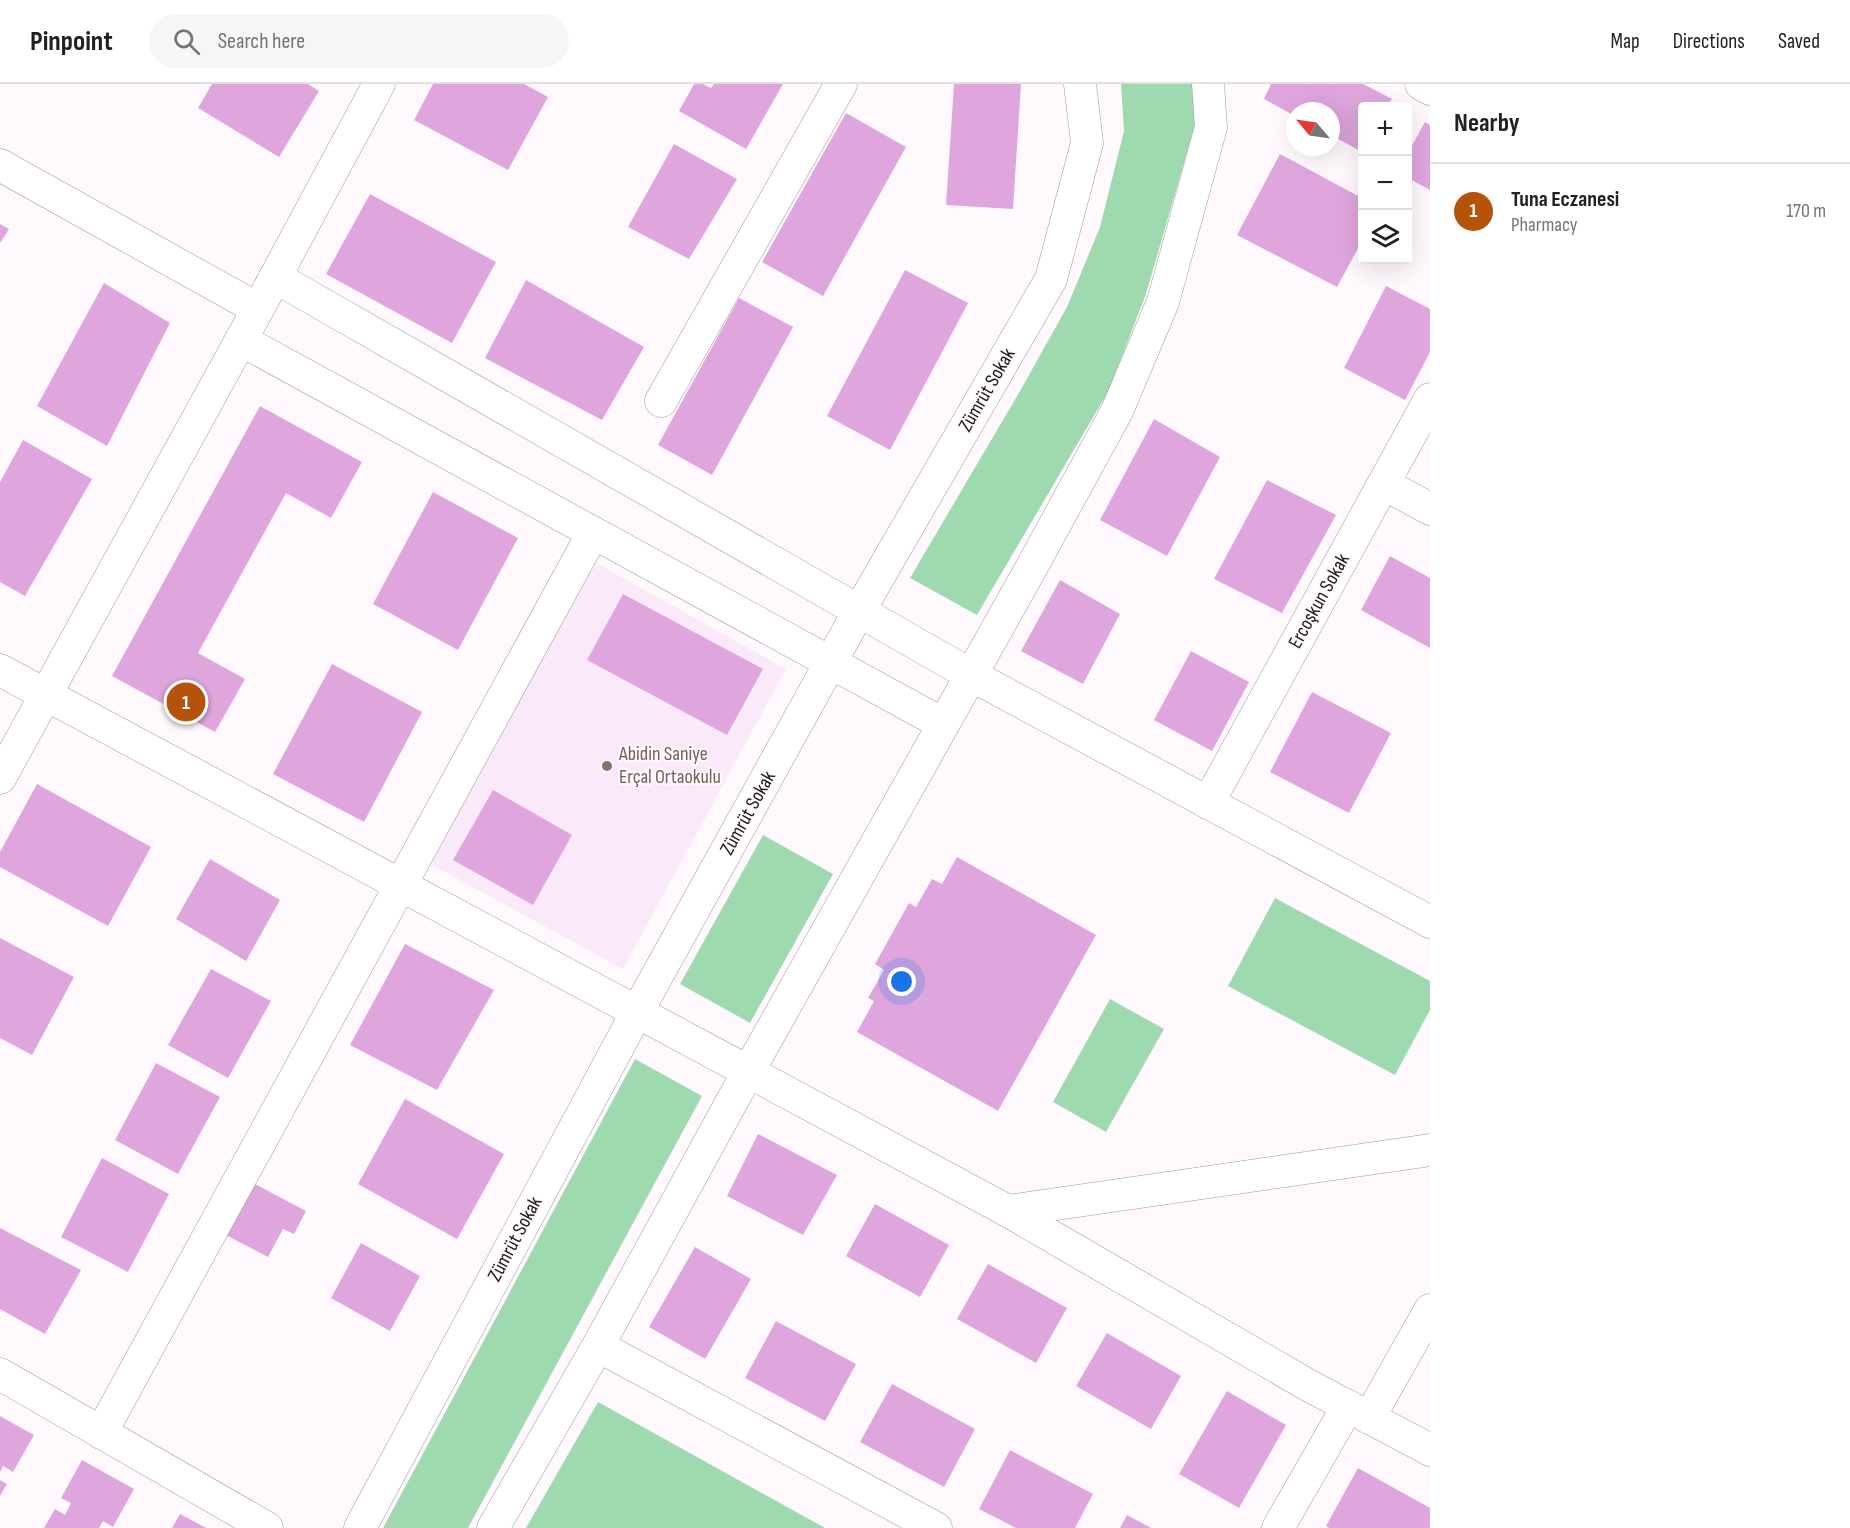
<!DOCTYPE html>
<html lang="en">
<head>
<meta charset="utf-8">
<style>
	:root { --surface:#fff; --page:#f6f6f6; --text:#202124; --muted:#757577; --line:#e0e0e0; --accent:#b45309 }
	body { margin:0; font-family:"Sofia Sans Condensed",sans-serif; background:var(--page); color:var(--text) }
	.controls { position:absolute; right:18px; top:18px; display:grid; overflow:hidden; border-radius:6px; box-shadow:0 6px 24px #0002 }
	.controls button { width:54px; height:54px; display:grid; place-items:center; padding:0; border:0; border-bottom:2px solid var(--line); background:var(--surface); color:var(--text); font:30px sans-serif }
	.compass { position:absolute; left:1286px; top:18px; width:54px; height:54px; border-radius:50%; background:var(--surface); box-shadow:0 6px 24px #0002; rotate:299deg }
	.you { position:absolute; left:902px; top:898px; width:21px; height:21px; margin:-15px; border:4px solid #fff; border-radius:50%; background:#1a73e8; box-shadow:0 0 0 9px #1a73e833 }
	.badge { display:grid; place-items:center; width:39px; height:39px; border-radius:50%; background:var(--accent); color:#fff; font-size:20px; font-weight:700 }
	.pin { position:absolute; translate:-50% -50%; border:3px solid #fff; box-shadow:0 2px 6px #0006 }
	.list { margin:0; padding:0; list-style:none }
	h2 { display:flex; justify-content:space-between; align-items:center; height:78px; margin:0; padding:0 24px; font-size:26px }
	h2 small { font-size:20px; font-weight:400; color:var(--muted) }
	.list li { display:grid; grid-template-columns:39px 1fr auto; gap:18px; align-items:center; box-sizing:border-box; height:96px; padding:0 24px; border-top:2px solid var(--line) }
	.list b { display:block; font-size:22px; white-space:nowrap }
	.list p { margin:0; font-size:20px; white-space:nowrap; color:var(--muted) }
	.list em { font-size:20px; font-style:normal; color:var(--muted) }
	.icon { flex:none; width:33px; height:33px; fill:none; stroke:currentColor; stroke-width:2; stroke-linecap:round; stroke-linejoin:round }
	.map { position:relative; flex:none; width:1430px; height:1444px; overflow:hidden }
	header { display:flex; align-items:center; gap:36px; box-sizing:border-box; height:84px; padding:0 30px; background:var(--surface); border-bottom:2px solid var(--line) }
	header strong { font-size:28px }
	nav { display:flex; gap:33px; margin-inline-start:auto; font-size:21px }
	.search { width:420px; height:54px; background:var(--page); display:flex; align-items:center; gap:15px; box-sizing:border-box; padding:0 21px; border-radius:33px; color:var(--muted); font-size:22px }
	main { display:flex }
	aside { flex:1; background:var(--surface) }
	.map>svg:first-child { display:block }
	.built { fill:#f9e9f9 }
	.green { fill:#9fd9b0 }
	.building { fill:#dfa6de }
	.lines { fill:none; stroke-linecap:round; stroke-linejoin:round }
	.minor-casing { stroke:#a097a0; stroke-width:33 }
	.minor { stroke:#fff; stroke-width:32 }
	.education-dot { fill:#8d6e63; stroke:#fff9fe; stroke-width:2 }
	.labels { text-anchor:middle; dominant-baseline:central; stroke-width:4.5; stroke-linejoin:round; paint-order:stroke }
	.street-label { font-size:20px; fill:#1c191c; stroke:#fff9fe }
	.education-label { font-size:20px; fill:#785e54; stroke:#fff9fe; text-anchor:start }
</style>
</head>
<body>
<header>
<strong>Pinpoint</strong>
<div class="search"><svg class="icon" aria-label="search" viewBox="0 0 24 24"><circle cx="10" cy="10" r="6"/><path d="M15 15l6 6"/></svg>Search here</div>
<nav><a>Map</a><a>Directions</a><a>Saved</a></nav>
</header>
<main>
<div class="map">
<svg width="1430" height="1444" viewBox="0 0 1430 1444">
	<rect width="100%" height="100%" fill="#fff9fe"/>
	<path class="built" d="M596 479 786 585 623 885 427 778Z"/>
	<g class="green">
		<path d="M1121 0H1197L1199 27 1146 210 1109 306 977 531 910 494 1020 307 1067 223 1100 143 1124 47Z"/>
		<path d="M763 751 833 790 750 939 680 900Z"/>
		<path d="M1275 814 1430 897V926L1395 991 1228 902Z"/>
		<path d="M1110 915 1164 945 1106 1048 1053 1018Z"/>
		<path d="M635 975 702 1012 468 1444H383Z"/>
		<path d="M598 1318 825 1444H526Z"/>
	</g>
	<g class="building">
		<path d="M212 0H308L319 7 279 73 198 24Z"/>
		<path d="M433 0H524L548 13 508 86 414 36Z"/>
		<path d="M694 0H703L711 4 714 0H783L746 65 679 27Z"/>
		<path d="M954 0H1021L1013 125 946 121Z"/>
		<path d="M1271 0H1363L1392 15 1388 22H1362V68L1331 51V27H1295V32L1264 15Z"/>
		<path d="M846 29 906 63 823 212 762 178Z"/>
		<path d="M1425 38 1430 41V106L1408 94V69Z"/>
		<path d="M674 60 737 95 689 175 628 143Z"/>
		<path d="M1280 70 1362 114V157L1337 203 1237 151Z"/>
		<path d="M370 110 496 178 452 259 326 190Z"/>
		<path d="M0 140 9 145 0 159Z"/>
		<path d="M905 186 968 219 890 366 827 332Z"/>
		<path d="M526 196 644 263 602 336 485 274Z"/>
		<path d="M104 199 170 239 107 362 37 322Z"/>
		<path d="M1386 202 1430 225V268L1405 316 1344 284Z"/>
		<path d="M739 214 793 243 712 391 658 361Z"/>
		<path d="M260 322 362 378 331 434 286 409 198 569 245 595 215 648 112 592Z"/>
		<path d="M1154 335 1220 373 1167 472 1100 436Z"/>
		<path d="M23 356 92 395 25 512 0 498V398Z"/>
		<path d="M1267 396 1336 431 1282 529 1214 495Z"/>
		<path d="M433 408 518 454 458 566 373 520Z"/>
		<path d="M1390 472 1430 494V564L1361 526Z"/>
		<path d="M1060 496 1120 530 1083 600 1021 567Z"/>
		<path d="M623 510 763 585 727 651 587 576Z"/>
		<path d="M1191 567 1249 598 1212 667 1154 636Z"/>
		<path d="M332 580 422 628 364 738 273 690Z"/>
		<path d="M1312 608 1391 649 1349 729 1270 688Z"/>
		<path d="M37 700 151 763 108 842 0 783V768Z"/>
		<path d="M493 706 572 751 533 821 453 776Z"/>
		<path d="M957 773 1096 851 998 1027 857 948 874 917 868 914 884 886 875 880 909 819 916 823 932 795 942 800Z"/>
		<path d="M210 775 280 816 246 877 176 835Z"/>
		<path d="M0 854 74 893 32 971 0 954Z"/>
		<path d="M405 860 494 906 437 1006 350 961Z"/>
		<path d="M211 885 271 917 228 994 168 961Z"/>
		<path d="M156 979 220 1013 178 1090 115 1056Z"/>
		<path d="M405 1015 504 1070 457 1155 358 1100Z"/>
		<path d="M758 1050 837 1091 803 1151 727 1112Z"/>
		<path d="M102 1074 169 1110 128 1188 61 1153Z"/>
		<path d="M251 1098 306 1127 294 1150 283 1145 268 1173 224 1150Z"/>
		<path d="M875 1120 949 1161 920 1213 846 1172Z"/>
		<path d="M0 1144 81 1186 45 1250 0 1225Z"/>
		<path d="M361 1159 420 1192 390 1247 331 1214Z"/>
		<path d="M695 1163 751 1195 705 1275 649 1243Z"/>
		<path d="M988 1180 1067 1224 1036 1279 957 1235Z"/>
		<path d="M776 1237 856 1280 825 1337 745 1294Z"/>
		<path d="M1107 1249 1181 1292 1151 1345 1076 1302Z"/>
		<path d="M892 1300 975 1345 944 1403 860 1358Z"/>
		<path d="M1227 1307 1286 1341 1239 1424 1179 1390Z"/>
		<path d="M0 1332 34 1351 13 1388 3 1382 0 1388Z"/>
		<path d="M1010 1366 1093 1410 1075 1444H1016L979 1425Z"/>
		<path d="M82 1376 134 1405 113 1443 103 1437 99 1444H44L55 1425 65 1431 71 1419 61 1414Z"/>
		<path d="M1358 1384 1430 1424V1444H1329L1326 1442Z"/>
		<path d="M0 1396 7 1400 0 1412Z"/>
		<path d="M180 1430 206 1444H172Z"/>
		<path d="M1127 1431 1151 1444H1120Z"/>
	</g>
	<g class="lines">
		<defs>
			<g id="minor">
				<path d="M1421 0 1430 5"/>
				<path d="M0 81 258 225"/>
				<path d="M275 193 971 591 1430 838"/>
				<path d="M241 256 943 640"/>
				<path d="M661 317 841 0"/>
				<path d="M1384 400 1430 425"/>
				<path d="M0 586 1008 1127 1430 1066"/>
				<path d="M0 694 258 225 379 0"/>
				<path d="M1208 719 1430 315"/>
				<path d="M1008 1127 1306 1300 1430 1366"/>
				<path d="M598 1262 936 1444"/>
				<path d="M0 1290 267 1444"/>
				<path d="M1369 1334 1430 1226"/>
				<path d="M101 1349 593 449"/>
				<path d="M360 1444 637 928 859 527 1051 195 1087 59 1080 0"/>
				<path d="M493 1444 598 1262 748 988 1029 488 1117 327 1163 218 1211 43 1208 0"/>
				<path d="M1278 1444 1348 1322"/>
			</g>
		</defs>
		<use href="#minor" class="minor-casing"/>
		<use href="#minor" class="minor"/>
	</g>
	<circle class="education-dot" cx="607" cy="682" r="6"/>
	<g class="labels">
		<g class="street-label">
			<text transform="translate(987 306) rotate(-60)">Zümrüt Sokak</text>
			<text transform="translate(1319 517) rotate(-61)">Ercoşkun Sokak</text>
			<text transform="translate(748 729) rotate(-61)">Zümrüt Sokak</text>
			<text transform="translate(515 1155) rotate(-62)">Zümrüt Sokak</text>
		</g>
		<g class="education-label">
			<text x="619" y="670">Abidin Saniye<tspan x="619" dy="23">Erçal Ortaokulu</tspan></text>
		</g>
	</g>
</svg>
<div class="controls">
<button>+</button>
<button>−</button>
<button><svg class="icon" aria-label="layers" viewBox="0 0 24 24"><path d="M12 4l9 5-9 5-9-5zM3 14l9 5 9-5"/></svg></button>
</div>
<svg class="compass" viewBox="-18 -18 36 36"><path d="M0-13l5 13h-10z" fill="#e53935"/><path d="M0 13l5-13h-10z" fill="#757577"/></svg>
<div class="you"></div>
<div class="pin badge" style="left:186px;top:618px">1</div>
</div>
<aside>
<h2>Nearby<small></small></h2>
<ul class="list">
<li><span class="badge">1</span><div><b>Tuna Eczanesi</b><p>Pharmacy</p></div><em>170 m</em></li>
</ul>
</aside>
</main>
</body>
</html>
